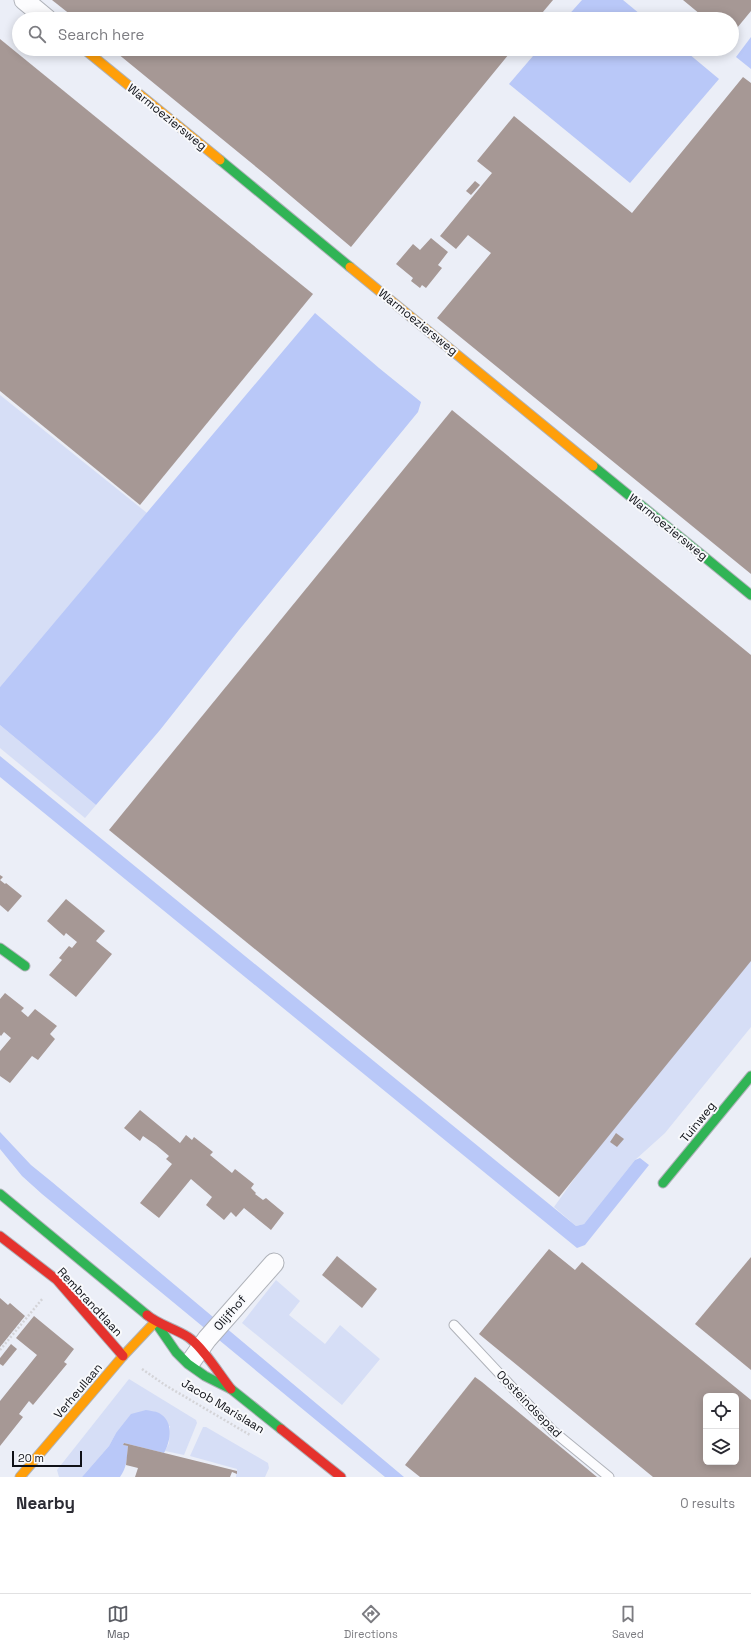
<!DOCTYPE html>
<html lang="en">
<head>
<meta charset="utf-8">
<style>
	:root { --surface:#fff; --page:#f2f2f3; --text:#2b2b33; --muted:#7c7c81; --line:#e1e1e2; --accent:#5c5e65 }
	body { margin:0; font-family:"Space Grotesk",sans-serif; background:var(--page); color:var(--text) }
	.controls { position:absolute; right:12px; bottom:12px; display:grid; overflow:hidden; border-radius:6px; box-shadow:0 2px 10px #0003 }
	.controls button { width:36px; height:36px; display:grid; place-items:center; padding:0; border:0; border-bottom:1px solid var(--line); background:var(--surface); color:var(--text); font:20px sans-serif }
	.scale { position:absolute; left:12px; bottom:10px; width:70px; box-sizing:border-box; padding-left:4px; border:2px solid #0f1117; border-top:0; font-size:11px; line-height:14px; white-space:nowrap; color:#0f1117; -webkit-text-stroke:3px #f8f9fc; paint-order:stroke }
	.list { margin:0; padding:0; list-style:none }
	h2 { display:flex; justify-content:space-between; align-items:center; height:52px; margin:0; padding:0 16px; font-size:17px }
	h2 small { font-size:13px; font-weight:400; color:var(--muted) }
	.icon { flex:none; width:22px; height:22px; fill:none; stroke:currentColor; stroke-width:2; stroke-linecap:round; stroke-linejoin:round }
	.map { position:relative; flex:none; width:751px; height:1477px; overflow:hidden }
	.search { position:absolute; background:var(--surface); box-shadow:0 2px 10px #0003; left:12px; right:12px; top:12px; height:44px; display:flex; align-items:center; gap:10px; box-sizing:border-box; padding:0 14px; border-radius:22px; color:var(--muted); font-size:15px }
	.sheet { height:116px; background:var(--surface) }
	nav { display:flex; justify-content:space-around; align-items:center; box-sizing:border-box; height:56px; border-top:1px solid var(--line); background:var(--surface); font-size:11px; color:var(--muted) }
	nav a { display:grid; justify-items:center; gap:2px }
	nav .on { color:var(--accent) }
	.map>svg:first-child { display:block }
	.green { fill:#d6def6 }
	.water { fill:#b9c8f8 }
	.building { fill:#a69895; fill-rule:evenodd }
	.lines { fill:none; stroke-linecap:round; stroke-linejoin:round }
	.lane-casing { stroke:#afb2b9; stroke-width:11 }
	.street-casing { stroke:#afb2b9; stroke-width:21 }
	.fast-casing { stroke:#afb2b9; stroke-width:11 }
	.slow-casing { stroke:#afb2b9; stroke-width:11 }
	.jam-casing { stroke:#afb2b9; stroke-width:11 }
	.path { stroke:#d4d4d8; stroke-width:2.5; stroke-dasharray:2 2; stroke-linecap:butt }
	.lane { stroke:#fcfcfe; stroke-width:9 }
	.street { stroke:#fcfcfe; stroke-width:19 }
	.fast { stroke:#30b455; stroke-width:9 }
	.slow { stroke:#ff9f0a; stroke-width:9 }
	.jam { stroke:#e5322d; stroke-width:9 }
	.labels { text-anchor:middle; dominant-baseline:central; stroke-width:4; stroke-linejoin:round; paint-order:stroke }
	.street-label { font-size:12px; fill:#0f1117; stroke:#f8f9fc }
</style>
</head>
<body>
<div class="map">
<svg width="751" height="1477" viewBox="0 0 751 1477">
	<rect width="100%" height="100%" fill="#ebeef7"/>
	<g class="green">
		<path d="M0 395 147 513 0 687Z"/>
		<path d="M0 725 96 805 85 818 0 748Z"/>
		<path d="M751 928V1027L665 1133 635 1160 584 1224 576 1226 554 1207 676 1037Z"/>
		<path d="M276 1280 300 1301 289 1315 325 1344 340 1325 380 1359 342 1405 242 1323Z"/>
		<path d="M129 1379 196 1420 197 1423 184 1455 165 1451 169 1443 170 1426 116 1433 109 1446 82 1477H59L57 1470Z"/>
		<path d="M203 1427H206L268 1463 269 1468 265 1477H236L237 1469 190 1456Z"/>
	</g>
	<g class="water">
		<path d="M582 0H623L646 19H565Z"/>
		<path d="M751 37V69L736 57Z"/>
		<path d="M539 49H683L719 79 630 183 509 84Z"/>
		<path d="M315 313 379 368 421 402 418 412 239 630 160 730 96 805 0 725V687Z"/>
		<path d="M0 756 576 1226 584 1224 635 1160 640 1158 649 1165 585 1245 577 1248 0 777Z"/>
		<path d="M0 1132 31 1165 52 1182 404 1477H385L42 1194 22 1176 0 1149Z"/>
		<path d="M146 1410C150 1411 155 1411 159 1413 174 1421 171 1441 164 1453L124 1443 123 1445 128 1446C127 1458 127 1467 120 1477H82L109 1446 116 1433 131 1414Z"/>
	</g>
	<g class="building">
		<path d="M52 0H553L537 19H76Z"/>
		<path d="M683 0H751V11L732 34V19H706Z"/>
		<path d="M0 39 313 294 140 505 0 391Z"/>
		<path d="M112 49H513L351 247 266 175Z"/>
		<path d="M743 77 751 83V574L437 318 491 253 468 235 456 249 440 236 492 173 477 161 514 116 632 213Z"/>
		<path d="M475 181 480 185 471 195 466 191Z"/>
		<path d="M431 238 448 252 438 265 442 268 426 288 422 285 420 288 411 281 413 278 396 264 413 244 420 250Z"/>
		<path d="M452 410 751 655V961L559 1197 109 830Z"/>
		<path d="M0 875 3 877 0 880 5 884 6 883 22 896 8 912 0 905Z"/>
		<path d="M66 899 105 931 96 941 112 954 76 997 49 975 62 960 59 958 69 946 72 948 77 942 66 933 64 936 47 921Z"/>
		<path d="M5 993 24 1008 21 1011 28 1017 35 1009 57 1026 50 1034 55 1039 38 1060 32 1056 10 1083 0 1076V1051L11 1038 4 1032 1 1036 0 1035V999Z"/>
		<path d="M140 1110 180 1143 186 1135 192 1140 194 1137 213 1152 210 1155 232 1173 235 1169 254 1184 251 1188 256 1193 255 1194 263 1200 266 1198 284 1213 271 1230 244 1208 236 1217 231 1212 224 1220 206 1205 212 1197 191 1179 159 1218 140 1203 172 1164 166 1159 169 1156 156 1145 143 1136 140 1141 124 1128Z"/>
		<path d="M616 1133 624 1139 617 1147 610 1142Z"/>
		<path d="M549 1249 575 1270 582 1262 751 1400V1477H653L479 1334ZM706 1396H736V1462H706Z"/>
		<path d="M337 1256 377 1289 362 1308 322 1275Z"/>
		<path d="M751 1257V1370L695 1324Z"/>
		<path d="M0 1298 8 1305 10 1303 25 1316 0 1347Z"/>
		<path d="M34 1316 74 1349 64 1362 67 1364 33 1405 29 1401 19 1414 23 1417 0 1446V1401L37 1355 16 1338Z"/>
		<path d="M11 1344 17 1349 3 1366 0 1364V1358Z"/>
		<path d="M475 1377 482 1382 597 1477H420L405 1465Z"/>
		<path d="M124 1443 237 1471V1474L232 1472 230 1477H135L138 1468 126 1465 128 1446 123 1445Z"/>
	</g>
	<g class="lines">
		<defs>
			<path id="lane" d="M454 1325 553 1431 609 1477"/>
			<g id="street">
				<path d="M24 0 47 19"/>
				<path d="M192 1360 207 1339 274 1263"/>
			</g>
			<g id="fast">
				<path d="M220 160 350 267"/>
				<path d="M593 466 751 595"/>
				<path d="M0 948 25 966"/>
				<path d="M663 1183 751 1076"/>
				<path d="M0 1194 147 1315"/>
				<path d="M156 1323 176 1352 188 1364 205 1376 231 1389 281 1429"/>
			</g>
			<g id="slow">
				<path d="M84 49 220 160"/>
				<path d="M350 267 593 466"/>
				<path d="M20 1477 123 1356 155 1322"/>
			</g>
			<g id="jam">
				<path d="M0 1236 57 1280 123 1356"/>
				<path d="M147 1315C159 1325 174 1328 188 1337 202 1346 220 1375 231 1389"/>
				<path d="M281 1429 341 1477"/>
			</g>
		</defs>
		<use href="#lane" class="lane-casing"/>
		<use href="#street" class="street-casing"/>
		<use href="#fast" class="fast-casing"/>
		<use href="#slow" class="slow-casing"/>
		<use href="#jam" class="jam-casing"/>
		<g class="path">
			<path d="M0 1350 43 1298"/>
			<path d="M142 1369 165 1385 250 1435"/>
		</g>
		<use href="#lane" class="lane"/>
		<use href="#street" class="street"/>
		<use href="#fast" class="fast"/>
		<use href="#slow" class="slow"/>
		<use href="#jam" class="jam"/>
	</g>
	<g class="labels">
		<g class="street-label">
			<text transform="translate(167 117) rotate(39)">Warmoeziersweg</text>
			<text transform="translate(418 322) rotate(39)">Warmoeziersweg</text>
			<text transform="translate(668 527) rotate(39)">Warmoeziersweg</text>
			<text transform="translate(698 1122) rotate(-51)">Tuinweg</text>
			<text transform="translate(90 1302) rotate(47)">Rembrandtlaan</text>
			<text transform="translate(230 1313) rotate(-49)">Olijfhof</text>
			<text transform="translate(78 1391) rotate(-50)">Verheullaan</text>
			<text transform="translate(529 1404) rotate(46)">Oosteindsepad</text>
			<text transform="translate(223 1406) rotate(31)">Jacob Marislaan</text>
		</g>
	</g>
</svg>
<div class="controls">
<button><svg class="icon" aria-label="locate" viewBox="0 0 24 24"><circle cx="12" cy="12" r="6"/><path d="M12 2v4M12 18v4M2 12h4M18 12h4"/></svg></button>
<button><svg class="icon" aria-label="layers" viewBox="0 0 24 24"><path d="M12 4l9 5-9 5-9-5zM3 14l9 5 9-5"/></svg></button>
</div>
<div class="scale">20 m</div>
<div class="search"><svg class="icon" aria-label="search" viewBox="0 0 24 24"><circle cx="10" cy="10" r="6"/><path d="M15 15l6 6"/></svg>Search here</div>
</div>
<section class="sheet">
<h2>Nearby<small>0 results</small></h2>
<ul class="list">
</ul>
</section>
<nav>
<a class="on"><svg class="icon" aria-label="map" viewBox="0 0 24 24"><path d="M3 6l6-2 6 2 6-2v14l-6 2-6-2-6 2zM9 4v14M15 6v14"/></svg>Map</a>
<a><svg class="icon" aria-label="directions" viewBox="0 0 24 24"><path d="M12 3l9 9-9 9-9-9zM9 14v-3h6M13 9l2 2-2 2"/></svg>Directions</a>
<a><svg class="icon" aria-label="saved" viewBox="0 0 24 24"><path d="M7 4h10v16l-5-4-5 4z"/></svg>Saved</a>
</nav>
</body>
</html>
